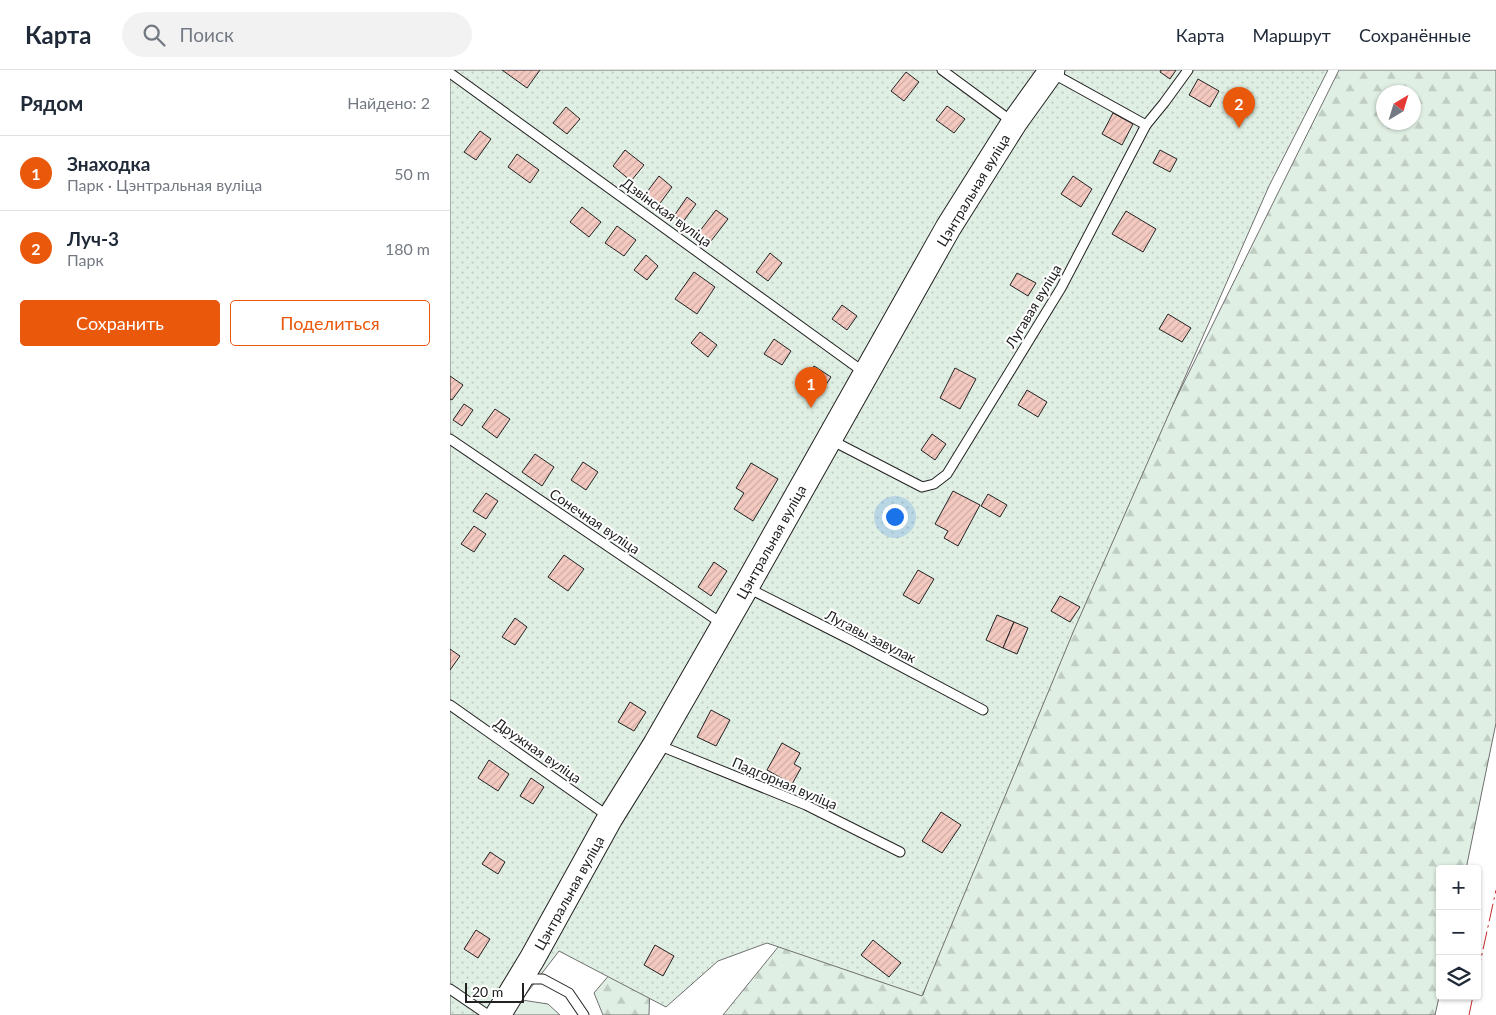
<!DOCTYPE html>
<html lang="ru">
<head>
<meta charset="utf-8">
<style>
	:root { --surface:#fff; --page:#f2f2f3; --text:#1f2937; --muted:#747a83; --line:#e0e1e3; --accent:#ea580c }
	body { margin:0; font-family:Lato,sans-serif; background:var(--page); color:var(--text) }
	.controls { position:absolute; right:15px; bottom:15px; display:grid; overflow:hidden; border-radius:5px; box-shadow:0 1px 4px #0004 }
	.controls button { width:45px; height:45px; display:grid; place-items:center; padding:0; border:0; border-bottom:1px solid var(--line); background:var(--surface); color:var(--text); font:25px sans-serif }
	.compass { position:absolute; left:926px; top:15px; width:45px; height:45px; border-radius:50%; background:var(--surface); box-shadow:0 1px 4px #0004; rotate:38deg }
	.scale { position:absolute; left:15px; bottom:12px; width:59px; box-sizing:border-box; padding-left:5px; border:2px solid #222; border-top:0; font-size:14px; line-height:18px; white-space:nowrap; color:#222; -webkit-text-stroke:4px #fff; paint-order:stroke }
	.you { position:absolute; left:444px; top:446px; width:18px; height:18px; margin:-12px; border:4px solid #fff; border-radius:50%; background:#1a73e8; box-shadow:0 0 0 8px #1a73e833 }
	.badge { display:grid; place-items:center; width:32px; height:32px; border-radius:50%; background:var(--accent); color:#fff; font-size:16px; font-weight:700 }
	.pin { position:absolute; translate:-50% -41px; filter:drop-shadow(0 1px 2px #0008) }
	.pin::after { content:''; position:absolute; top:26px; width:18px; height:15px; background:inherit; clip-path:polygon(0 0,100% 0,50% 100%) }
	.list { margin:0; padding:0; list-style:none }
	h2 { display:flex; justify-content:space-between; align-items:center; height:65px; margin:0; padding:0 20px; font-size:21px }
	h2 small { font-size:16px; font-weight:400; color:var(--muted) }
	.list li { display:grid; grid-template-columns:32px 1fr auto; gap:15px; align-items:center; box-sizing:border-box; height:75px; padding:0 20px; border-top:1px solid var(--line) }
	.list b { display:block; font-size:19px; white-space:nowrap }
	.list p { margin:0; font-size:16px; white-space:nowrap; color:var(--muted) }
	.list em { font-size:16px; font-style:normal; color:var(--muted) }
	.actions { display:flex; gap:10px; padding:15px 20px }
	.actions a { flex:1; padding:11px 0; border:1px solid var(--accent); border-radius:5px; text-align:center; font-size:18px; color:var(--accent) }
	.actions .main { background:var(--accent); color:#fff }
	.icon { flex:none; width:28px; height:28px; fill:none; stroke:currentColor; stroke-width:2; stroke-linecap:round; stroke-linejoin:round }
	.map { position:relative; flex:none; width:1046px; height:945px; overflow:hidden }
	header { display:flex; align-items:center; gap:30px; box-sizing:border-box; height:70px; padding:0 25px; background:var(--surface); border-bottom:1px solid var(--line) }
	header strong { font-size:24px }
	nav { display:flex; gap:28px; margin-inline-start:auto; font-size:18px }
	.search { width:350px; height:45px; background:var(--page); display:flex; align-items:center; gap:12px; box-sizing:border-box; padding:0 18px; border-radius:28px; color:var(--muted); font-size:19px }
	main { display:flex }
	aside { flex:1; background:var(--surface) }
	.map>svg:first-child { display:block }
	.grass { fill:#e0efe3; stroke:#6f6f6f }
	.forest { fill:url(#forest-firs); stroke:#6f6f6f; fill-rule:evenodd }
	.garden { fill:url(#garden-dots); stroke:#6f6f6f }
	.building { fill:url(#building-hatch); stroke:#222 }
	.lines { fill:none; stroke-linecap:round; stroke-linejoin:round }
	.lane-casing { stroke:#222; stroke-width:11 }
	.secondary-casing { stroke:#222; stroke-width:27 }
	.lane { stroke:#fff; stroke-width:9 }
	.secondary { stroke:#fff; stroke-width:25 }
	.power { stroke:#c62828; stroke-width:1; stroke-dasharray:18 4 2.5 4; stroke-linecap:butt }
	.labels { text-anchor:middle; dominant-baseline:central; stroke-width:4; stroke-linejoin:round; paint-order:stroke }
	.street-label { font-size:14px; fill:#222; stroke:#fff }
</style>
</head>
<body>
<header>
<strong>Карта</strong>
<div class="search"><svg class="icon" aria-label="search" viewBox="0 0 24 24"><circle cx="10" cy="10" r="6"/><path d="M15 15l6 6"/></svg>Поиск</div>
<nav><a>Карта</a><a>Маршрут</a><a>Сохранённые</a></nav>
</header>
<main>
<aside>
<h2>Рядом<small>Найдено: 2</small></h2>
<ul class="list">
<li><span class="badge">1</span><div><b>Знаходка</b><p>Парк · Цэнтральная вуліца</p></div><em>50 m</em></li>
<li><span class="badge">2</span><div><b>Луч-3</b><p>Парк</p></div><em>180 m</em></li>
</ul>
<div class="actions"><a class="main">Сохранить</a><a>Поделиться</a></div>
</aside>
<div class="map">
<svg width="1046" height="945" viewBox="0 0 1046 945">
	<defs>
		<pattern id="forest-firs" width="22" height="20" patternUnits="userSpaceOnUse" patternTransform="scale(1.25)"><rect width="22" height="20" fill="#e0efe3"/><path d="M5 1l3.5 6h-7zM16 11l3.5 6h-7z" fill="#c0cdc2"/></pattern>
		<pattern id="garden-dots" width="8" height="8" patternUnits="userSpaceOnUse" patternTransform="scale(1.25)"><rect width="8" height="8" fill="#e0efe3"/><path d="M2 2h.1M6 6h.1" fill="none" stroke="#c0cdc2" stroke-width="1.8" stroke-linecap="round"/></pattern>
		<pattern id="building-hatch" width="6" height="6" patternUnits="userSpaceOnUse" patternTransform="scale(1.25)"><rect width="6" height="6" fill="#f3c9c0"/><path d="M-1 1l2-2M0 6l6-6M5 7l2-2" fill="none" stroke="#d0aca5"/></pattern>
	</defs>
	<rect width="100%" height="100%" fill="#fff"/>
	<path class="grass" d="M72 930 98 934 110 945H62Z"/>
	<g class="forest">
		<path d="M889 0H1046V653L1016 799H990V923L985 945H273L337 866 473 925 562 659ZM934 22H964V52H934Z"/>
		<path d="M166 897 200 910 199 945H153L144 923Z"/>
	</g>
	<path class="garden" d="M0 0H878L819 116 624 560 472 926 317 873 268 891 216 937 109 881 60 945H0Z"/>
	<g class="building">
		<path d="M52 0H90L77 18Z"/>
		<path d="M711 0H726L720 9 710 2Z"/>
		<path d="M456 2 469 12 454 31 441 21Z"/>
		<path d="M748 9 769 21 760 37 739 25Z"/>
		<path d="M497 36 515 49 504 63 486 50Z"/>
		<path d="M116 37 130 49 117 64 103 53Z"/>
		<path d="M663 43 683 54 672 75 652 64Z"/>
		<path d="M30 61 41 69 26 90 14 82Z"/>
		<path d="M175 80 194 95 181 111 163 96Z"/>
		<path d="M710 80 727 89 720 102 703 93Z"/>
		<path d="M67 84 89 100 80 113 58 97Z"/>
		<path d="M209 106 222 117 208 136 194 126Z"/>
		<path d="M623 106 642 119 631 137 611 124Z"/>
		<path d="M237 127 246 134 233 152 224 146Z"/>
		<path d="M132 137 151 152 139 167 120 152Z"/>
		<path d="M266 140 278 149 261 171 249 162Z"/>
		<path d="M676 141 706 159 693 182 662 164Z"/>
		<path d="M167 156 186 170 174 186 155 173Z"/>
		<path d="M320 183 332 193 318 211 306 202Z"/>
		<path d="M196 185 208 196 197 210 184 200Z"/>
		<path d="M244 202 265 217 247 244 225 229Z"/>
		<path d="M567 203 586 213 578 226 560 215Z"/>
		<path d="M392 235 407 246 397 260 382 249Z"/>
		<path d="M718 244 741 258 732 272 709 259Z"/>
		<path d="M250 262 267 275 258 287 241 273Z"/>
		<path d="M324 269 341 281 332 295 314 284Z"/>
		<path d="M364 296 381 307 370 324 353 313Z"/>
		<path d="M505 298 526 309 510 339 490 328Z"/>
		<path d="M0 306 13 315 2 330 0 329Z"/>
		<path d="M577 320 597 332 588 347 568 335Z"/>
		<path d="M14 334 23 340 12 356 3 350Z"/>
		<path d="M45 339 60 349 47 368 32 357Z"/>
		<path d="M482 364 496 374 485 390 471 380Z"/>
		<path d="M85 384 104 397 92 416 72 402Z"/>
		<path d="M133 392 148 402 136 420 121 410Z"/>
		<path d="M301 393 328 409 303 451 284 439 294 423 286 418Z"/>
		<path d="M503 421 530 435 508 476 494 468 498 461 485 454Z"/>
		<path d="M36 423 48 431 36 449 23 441Z"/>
		<path d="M538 424 557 435 550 447 531 436Z"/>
		<path d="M24 456 36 464 24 482 11 474Z"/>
		<path d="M114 485 134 499 118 521 98 507Z"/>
		<path d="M264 492 277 501 261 526 248 517Z"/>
		<path d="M468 500 484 509 469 534 453 525Z"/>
		<path d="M610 526 630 537 620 552 601 541Z"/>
		<path d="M547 545 564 552 553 578 536 570Z"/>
		<path d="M65 548 77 557 65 575 52 567Z"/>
		<path d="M564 552 578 558 567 584 553 578Z"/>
		<path d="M0 579 10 586 0 600Z"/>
		<path d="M180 632 196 642 184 661 168 652Z"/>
		<path d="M261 640 280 650 266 676 247 667Z"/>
		<path d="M332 673 350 683 344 694 351 698 342 714 317 700Z"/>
		<path d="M39 690 59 704 48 721 28 708Z"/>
		<path d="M81 708 94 717 83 734 70 726Z"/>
		<path d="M491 742 511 755 492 783 472 771Z"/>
		<path d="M40 782 55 792 48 804 32 794Z"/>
		<path d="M26 860 40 869 28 888 14 879Z"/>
		<path d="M423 870 451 893 439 907 411 885Z"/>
		<path d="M205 875 224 886 213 906 194 895Z"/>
	</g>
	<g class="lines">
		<defs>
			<g id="lane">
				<path d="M492 0 564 53"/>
				<path d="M0 3 415 303"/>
				<path d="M696 55 714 33 738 0"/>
				<path d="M0 369 274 555"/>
				<path d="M381 370 472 417 484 414 497 404 611 218 696 55 602 3"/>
				<path d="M298 518 403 571 533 640"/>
				<path d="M0 635 158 746"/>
				<path d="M208 675 356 735 450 782"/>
				<path d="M74 909H93L119 923 134 945"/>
				<path d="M0 919 38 945"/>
			</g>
			<path id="secondary" d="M48 945 82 889 160 748 206 674 296 517 498 158 564 53 602 0"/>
		</defs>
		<use href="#lane" class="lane-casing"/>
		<use href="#secondary" class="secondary-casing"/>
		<use href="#lane" class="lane"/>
		<use href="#secondary" class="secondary"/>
		<g class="power">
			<path d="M1027 907 1046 820"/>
			<path d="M1019 945 1023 926"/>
		</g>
	</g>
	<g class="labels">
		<g class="street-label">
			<text transform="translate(523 120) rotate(-59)">Цэнтральная вуліца</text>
			<text transform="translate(217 142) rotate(36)">Дзвінская вуліца</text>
			<text transform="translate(583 236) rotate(-59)">Лугавая вуліца</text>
			<text transform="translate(145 451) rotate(34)">Сонечная вуліца</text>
			<text transform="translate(321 472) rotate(-61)">Цэнтральная вуліца</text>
			<text transform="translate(421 566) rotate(27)">Лугавы завулак</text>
			<text transform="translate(88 680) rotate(35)">Дружная вуліца</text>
			<text transform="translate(335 713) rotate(23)">Падгорная вуліца</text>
			<text transform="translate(119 823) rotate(-61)">Цэнтральная вуліца</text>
		</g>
	</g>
</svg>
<div class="controls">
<button>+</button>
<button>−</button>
<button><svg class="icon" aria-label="layers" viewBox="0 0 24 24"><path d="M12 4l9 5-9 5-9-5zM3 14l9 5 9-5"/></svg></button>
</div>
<svg class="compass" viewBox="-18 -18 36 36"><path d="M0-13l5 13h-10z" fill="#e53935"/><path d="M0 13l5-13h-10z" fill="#747a83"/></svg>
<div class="scale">20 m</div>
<div class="you"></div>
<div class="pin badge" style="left:361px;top:338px">1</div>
<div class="pin badge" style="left:789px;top:58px">2</div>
</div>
</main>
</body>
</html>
